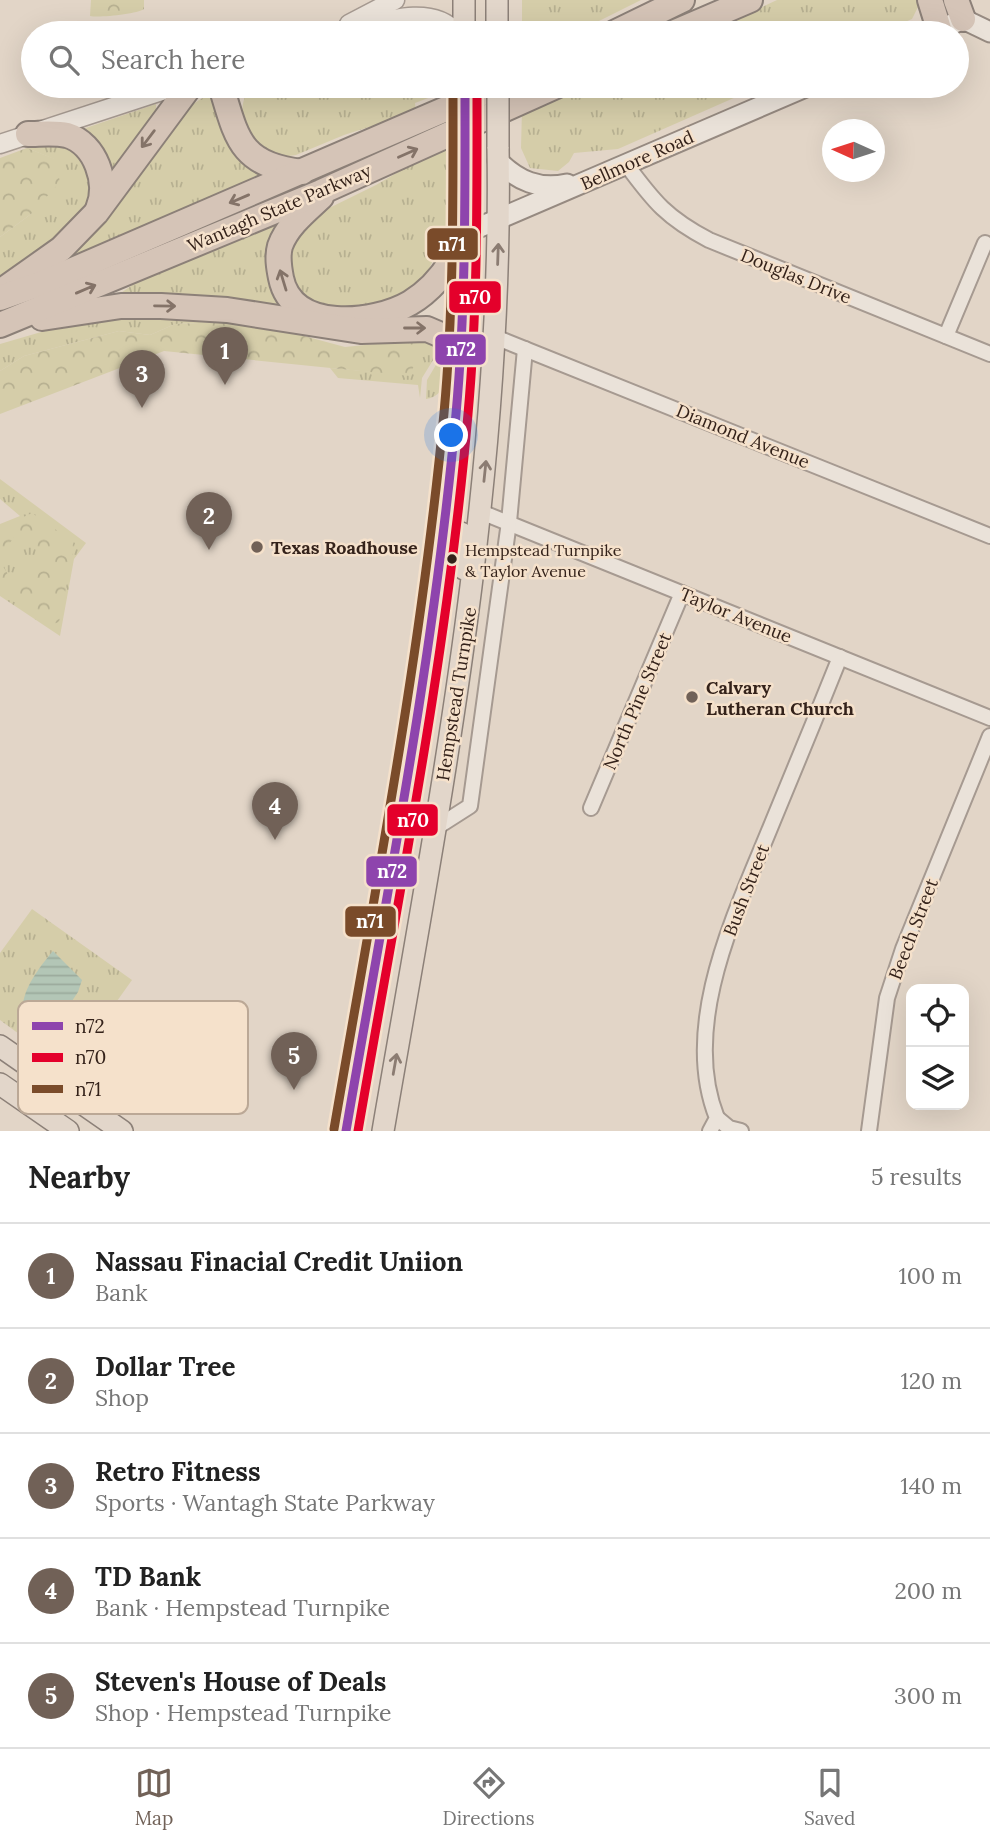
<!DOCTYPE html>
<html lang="en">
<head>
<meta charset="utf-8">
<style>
	:root { --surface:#fff; --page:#f2f2f2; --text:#222; --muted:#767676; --line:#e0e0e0; --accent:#716157 }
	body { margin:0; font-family:Lora,serif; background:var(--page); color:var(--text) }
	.controls { position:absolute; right:21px; bottom:21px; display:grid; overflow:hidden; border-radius:14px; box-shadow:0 7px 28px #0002 }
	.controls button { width:63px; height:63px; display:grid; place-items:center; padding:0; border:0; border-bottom:2px solid var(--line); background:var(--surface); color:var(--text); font:35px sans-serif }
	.compass { position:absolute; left:822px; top:119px; width:63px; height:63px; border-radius:50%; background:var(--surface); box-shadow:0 7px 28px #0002; rotate:273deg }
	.you { position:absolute; left:452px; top:436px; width:24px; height:24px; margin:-18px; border:5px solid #fff; border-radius:50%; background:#1a73e8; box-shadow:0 0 0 10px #1a73e833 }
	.badge { display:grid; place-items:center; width:46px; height:46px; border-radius:50%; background:var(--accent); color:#fff; font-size:23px; font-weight:700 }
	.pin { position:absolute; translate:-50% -58px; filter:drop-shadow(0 2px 4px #0008) }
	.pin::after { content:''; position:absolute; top:37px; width:24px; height:21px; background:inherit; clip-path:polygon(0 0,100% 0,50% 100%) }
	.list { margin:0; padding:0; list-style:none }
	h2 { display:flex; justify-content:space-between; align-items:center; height:91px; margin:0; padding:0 28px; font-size:30px }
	h2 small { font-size:23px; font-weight:400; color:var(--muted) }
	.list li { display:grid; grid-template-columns:46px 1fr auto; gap:21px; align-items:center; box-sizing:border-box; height:105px; padding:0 28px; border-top:2px solid var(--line) }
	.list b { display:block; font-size:26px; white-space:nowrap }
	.list p { margin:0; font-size:23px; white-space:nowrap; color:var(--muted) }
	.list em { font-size:23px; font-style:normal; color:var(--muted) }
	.icon { flex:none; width:38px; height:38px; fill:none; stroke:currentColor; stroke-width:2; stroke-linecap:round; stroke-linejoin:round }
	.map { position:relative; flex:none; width:990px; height:1131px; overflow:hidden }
	.search { position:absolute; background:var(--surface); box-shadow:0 7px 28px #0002; left:21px; right:21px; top:21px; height:77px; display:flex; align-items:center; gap:18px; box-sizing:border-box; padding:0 24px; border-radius:38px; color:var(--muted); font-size:26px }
	.sheet { height:616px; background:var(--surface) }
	nav { display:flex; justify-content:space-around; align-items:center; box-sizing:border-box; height:98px; border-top:2px solid var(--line); background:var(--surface); font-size:19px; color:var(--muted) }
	nav a { display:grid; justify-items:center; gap:4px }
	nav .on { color:var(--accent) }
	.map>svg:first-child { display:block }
	.grass { fill:url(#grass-tufts) }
	.forest { fill:url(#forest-crowns) }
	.water { fill:url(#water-rules) }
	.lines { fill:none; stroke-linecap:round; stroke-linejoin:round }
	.minor-casing { stroke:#a69a91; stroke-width:18 }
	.tertiary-casing { stroke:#a69a91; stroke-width:21 }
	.secondary-casing { stroke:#968a81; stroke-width:23 }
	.primary-casing { stroke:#8c8078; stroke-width:24 }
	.motorway-casing { stroke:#8c8078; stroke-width:28 }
	.minor { stroke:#eae2d9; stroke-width:14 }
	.tertiary { stroke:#eae2d9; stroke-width:18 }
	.secondary { stroke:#eae2d9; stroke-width:19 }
	.primary { stroke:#e2d6ca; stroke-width:21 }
	.motorway { stroke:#d5c4b7; stroke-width:24 }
	.primary-bridge-casing { stroke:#8c8078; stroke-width:24; stroke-linecap:butt }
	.primary-bridge { stroke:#e2d6ca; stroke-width:21 }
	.bus-1-casing { stroke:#f5e1cb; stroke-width:14 }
	.bus-2-casing { stroke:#f5e1cb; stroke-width:14 }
	.bus-3-casing { stroke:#f5e1cb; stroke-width:14 }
	.bus-1 { stroke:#8e44ad; stroke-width:9 }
	.bus-2 { stroke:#e4002b; stroke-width:9 }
	.bus-3 { stroke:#7a4b2a; stroke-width:9 }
	.oneway { stroke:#847368 }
	.oneway2 { stroke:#8b7c72 }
	.poi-dot { fill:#716157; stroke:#f5e1cb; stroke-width:2.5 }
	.bus-dot { fill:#34221a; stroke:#f5e1cb; stroke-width:2.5 }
	.labels { text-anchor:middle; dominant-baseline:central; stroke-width:5; stroke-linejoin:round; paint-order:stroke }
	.bus-label { font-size:16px; fill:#34221a; stroke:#f5e1cb; text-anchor:start }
	.street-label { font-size:18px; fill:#34221a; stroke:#f5e1cb }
	.poi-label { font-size:18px; font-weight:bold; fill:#34221a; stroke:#f5e1cb; text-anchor:start }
	.key { fill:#f5e1cb; stroke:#bba896; stroke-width:2 }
	.key-label { font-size:19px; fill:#34221a }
	.line-badge { stroke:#f5e1cb; stroke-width:2.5 }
	.badge-label { font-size:19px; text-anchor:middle; font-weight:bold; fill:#fff }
</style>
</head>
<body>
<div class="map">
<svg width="990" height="1131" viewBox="0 0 990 1131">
	<defs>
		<pattern id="grass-tufts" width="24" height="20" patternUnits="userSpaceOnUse" patternTransform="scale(1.75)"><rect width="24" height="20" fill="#d5cda9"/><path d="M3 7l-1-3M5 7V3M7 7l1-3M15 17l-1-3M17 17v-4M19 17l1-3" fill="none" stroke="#b7b091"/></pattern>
		<pattern id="forest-crowns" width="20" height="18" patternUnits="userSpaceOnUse" patternTransform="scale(1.75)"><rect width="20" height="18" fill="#d5cda9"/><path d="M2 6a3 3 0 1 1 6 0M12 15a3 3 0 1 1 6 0" fill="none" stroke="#b7b091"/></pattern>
		<pattern id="water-rules" width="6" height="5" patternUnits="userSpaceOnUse" patternTransform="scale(1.75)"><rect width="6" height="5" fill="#b3c6b6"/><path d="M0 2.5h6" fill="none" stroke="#9baa9c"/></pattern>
	</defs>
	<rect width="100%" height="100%" fill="#e2d5c7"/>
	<g class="grass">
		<path d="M522 0H641L575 33H522Z"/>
		<path d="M777 0H919L920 3 912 19 879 33H707Z"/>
		<path d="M251 86H447V91L415 103 416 112 344 135 296 155 281 157 251 145C244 122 236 107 251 86Z"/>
		<path d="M585 86H761L618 149 574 153 569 162 558 171 530 168 521 148 522 109Z"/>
		<path d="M215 93C234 139 211 142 262 174L229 194 62 264C92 224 169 104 215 93Z"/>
		<path d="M156 104V111L112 174 80 130Z"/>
		<path d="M47 142C66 144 76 149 87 166 118 213 31 260 0 281V237L31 214 54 159 27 148Z"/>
		<path d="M446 144V227L425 280 397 300 368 312 303 301 286 276 285 251 319 213 376 185Z"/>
		<path d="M280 220 283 307 279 310 233 298 118 295 151 272Z"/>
		<path d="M135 314 248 321 175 324 150 335 119 331 24 356 0 371V344L79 321Z"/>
		<path d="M404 341 436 342 438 352 422 378 420 398 418 385 338 378 330 368 410 375Z"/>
		<path d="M443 353 448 354C446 372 448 396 426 399L427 380Z"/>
		<path d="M0 479 86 543 74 559 60 636 0 596V524L20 516 0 499Z"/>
		<path d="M32 909 132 980 68 1070 0 1020V953Z"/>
	</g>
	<g class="forest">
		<path d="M91 0H144V9C137 14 99 18 90 16Z"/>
		<path d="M27 148 55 159 60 182 31 214 0 237V158Z"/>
		<path d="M248 321 345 347 404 341 420 349 410 376 164 351 0 414V371L24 356 119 331 150 335 175 324Z"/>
		<path d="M32 513 75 543 59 622 53 624 0 586V561L10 578 23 581 35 571 36 542 23 535 14 537 0 557V528Z"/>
	</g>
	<path class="water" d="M53 951 82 980 78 992 50 1034C0 1021 30 978 53 951Z"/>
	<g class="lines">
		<defs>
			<g id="minor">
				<path d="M626 164C654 202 667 218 709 240L990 354"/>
				<path d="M946 336 985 243"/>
				<path d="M495 337 990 536"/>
				<path d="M481 512 990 718"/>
				<path d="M591 808 682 593"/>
				<path d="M434 829 470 806 509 522 525 349"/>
				<path d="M717 1118 729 1128 741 1131"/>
				<path d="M710 1131 717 1118C679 1023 738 908 773 821 796 766 818 712 840 657"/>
				<path d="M869 1131 887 998 903 949 990 736"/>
			</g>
			<g id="tertiary">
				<path d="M349 24 395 0"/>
				<path d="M335 33C372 26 429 0 457 33"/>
				<path d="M0 144 177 86"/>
			</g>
			<g id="secondary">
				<path d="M950 25 963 19 990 32"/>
				<path d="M498 161C518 181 539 190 567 184"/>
				<path d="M466 233 808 86"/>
			</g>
			<g id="primary">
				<path d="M464 0V33"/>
				<path d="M497 0V33"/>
				<path d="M444 529 461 533 464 569"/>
				<path d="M0 1046 122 1131"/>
				<path d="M0 1084 68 1131"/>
				<path d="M346 1131C400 810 466 488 465 162"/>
				<path d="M383 1131C439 805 504 479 498 147"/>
			</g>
			<g id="motorway">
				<path d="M930 0 939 29"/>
				<path d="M956 0 963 19"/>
				<path d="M614 33 682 0"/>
				<path d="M673 33 750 0"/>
				<path d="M221 86C237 139 240 165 302 172"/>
				<path d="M28 134C40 134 54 132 67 135 96 144 109 183 98 209"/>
				<path d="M321 197C306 211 287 226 280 246 277 257 279 268 281 278 292 333 374 324 410 303 437 287 454 261 466 233"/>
				<path d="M6 288 61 249 96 213 190 86"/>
				<path d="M0 298 45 282 499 86"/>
				<path d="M42 318 121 306H161L227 310 361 331 427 329 448 338 459 362"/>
				<path d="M0 325 321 192 556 86"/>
			</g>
		</defs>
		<use href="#minor" class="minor-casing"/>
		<use href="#tertiary" class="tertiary-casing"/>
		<use href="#secondary" class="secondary-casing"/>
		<use href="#primary" class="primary-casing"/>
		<use href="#motorway" class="motorway-casing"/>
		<use href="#minor" class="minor"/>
		<use href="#tertiary" class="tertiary"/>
		<use href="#secondary" class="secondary"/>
		<use href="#primary" class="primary"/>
		<use href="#motorway" class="motorway"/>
		<defs>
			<g id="primary-bridge">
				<path d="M465 86V162"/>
				<path d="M498 86V147"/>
			</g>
		</defs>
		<use href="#primary-bridge" class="primary-bridge-casing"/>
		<use href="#primary-bridge" class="primary-bridge"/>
		<defs>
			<path id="bus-1" d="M346 1131C387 893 434 655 456 414 466 305 465 195 465 86"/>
			<path id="bus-2" d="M358 1131C399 893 447 655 468 414 478 305 477 195 477 86"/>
			<path id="bus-3" d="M334 1129C375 891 421 654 444 413 454 305 453 195 453 86"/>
		</defs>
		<use href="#bus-1" class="bus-1-casing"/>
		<use href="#bus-2" class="bus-2-casing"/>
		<use href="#bus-3" class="bus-3-casing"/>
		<use href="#bus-1" class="bus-1"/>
		<use href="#bus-2" class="bus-2"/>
		<use href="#bus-3" class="bus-3"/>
	</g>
	<defs><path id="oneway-shaft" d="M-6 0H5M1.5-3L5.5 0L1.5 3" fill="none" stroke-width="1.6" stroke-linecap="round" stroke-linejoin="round" transform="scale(1.75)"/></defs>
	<g class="oneway">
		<use href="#oneway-shaft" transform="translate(148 139) rotate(127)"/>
		<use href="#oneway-shaft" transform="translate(408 153) rotate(-24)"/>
		<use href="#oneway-shaft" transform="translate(239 199) rotate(157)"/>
		<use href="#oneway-shaft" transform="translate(283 280) rotate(-107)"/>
		<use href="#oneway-shaft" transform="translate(86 289) rotate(-23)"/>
		<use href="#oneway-shaft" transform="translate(165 306) rotate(1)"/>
		<use href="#oneway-shaft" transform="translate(415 328)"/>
	</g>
	<g class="oneway2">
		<use href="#oneway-shaft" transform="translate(498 254) rotate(-88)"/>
		<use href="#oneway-shaft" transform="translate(485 471) rotate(-84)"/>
		<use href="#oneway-shaft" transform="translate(395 1064) rotate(-80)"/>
	</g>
	<g class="poi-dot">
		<circle cx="257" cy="547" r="7"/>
		<circle cx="692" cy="697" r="7"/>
	</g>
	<circle class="bus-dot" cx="452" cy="559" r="6"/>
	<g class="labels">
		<g class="bus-label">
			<text x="465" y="550">Hempstead Turnpike<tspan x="465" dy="21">&amp; Taylor Avenue</tspan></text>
		</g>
		<g class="street-label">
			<text transform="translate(637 160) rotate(-24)">Bellmore Road</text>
			<text transform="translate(279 208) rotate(-23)">Wantagh State Parkway</text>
			<text transform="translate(796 276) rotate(22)">Douglas Drive</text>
			<text transform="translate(743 436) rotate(22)">Diamond Avenue</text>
			<text transform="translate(736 615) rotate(22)">Taylor Avenue</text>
			<text transform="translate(456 694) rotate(-81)">Hempstead Turnpike</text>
			<text transform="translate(637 701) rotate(-67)">North Pine Street</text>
			<text transform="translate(746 890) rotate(-69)">Bush Street</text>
			<text transform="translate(913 929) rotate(-69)">Beech Street</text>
		</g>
		<g class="poi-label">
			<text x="271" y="547">Texas Roadhouse</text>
			<text x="706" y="687">Calvary<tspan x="706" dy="21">Lutheran Church</tspan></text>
		</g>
	</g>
	<rect x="18" y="1001" width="230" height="113" rx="10" class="key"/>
	<rect x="32" y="1022" width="31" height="8" fill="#8e44ad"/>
	<rect x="32" y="1053" width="31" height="9" fill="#e4002b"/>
	<rect x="32" y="1085" width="31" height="8" fill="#7a4b2a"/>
	<g class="key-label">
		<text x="75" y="1033">n72</text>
		<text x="75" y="1064">n70</text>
		<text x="75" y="1096">n71</text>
	</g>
	<g class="line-badge">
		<rect x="426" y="227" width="53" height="34" rx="7" fill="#7a4b2a"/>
		<rect x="448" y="280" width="54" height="34" rx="7" fill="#e4002b"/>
		<rect x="434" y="333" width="53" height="33" rx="7" fill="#8e44ad"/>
		<rect x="386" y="803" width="53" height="34" rx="7" fill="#e4002b"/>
		<rect x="365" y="855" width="53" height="33" rx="7" fill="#8e44ad"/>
		<rect x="344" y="905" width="53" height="33" rx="7" fill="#7a4b2a"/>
	</g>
	<g class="badge-label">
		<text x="452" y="251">n71</text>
		<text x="475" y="304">n70</text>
		<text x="461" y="356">n72</text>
		<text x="413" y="827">n70</text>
		<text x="392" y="878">n72</text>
		<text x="370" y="928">n71</text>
	</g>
</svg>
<div class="controls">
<button><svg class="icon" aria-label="locate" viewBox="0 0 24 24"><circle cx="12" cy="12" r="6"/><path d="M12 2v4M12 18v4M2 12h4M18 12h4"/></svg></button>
<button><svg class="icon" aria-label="layers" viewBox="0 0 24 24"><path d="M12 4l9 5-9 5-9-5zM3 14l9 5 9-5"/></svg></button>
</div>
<svg class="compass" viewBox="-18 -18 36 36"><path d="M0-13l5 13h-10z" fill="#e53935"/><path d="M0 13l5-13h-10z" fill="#767676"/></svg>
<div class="you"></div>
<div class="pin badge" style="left:225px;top:385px">1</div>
<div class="pin badge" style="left:209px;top:550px">2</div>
<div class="pin badge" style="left:142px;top:408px">3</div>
<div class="pin badge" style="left:275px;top:840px">4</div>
<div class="pin badge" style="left:294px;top:1090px">5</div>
<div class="search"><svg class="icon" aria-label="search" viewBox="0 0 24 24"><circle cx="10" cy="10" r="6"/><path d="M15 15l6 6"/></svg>Search here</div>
</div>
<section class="sheet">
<h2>Nearby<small>5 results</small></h2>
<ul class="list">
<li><span class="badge">1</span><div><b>Nassau Finacial Credit Uniion</b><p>Bank</p></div><em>100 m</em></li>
<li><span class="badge">2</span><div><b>Dollar Tree</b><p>Shop</p></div><em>120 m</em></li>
<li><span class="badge">3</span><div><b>Retro Fitness</b><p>Sports · Wantagh State Parkway</p></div><em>140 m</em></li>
<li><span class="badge">4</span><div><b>TD Bank</b><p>Bank · Hempstead Turnpike</p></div><em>200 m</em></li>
<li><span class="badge">5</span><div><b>Steven's House of Deals</b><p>Shop · Hempstead Turnpike</p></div><em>300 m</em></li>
</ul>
</section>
<nav>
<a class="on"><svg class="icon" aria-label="map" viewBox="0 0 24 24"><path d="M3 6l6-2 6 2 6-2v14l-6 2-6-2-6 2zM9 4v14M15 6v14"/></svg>Map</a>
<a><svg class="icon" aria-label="directions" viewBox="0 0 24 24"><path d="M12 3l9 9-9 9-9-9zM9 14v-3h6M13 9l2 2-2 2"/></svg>Directions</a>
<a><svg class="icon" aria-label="saved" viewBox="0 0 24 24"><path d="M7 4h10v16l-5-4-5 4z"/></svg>Saved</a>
</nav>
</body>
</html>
